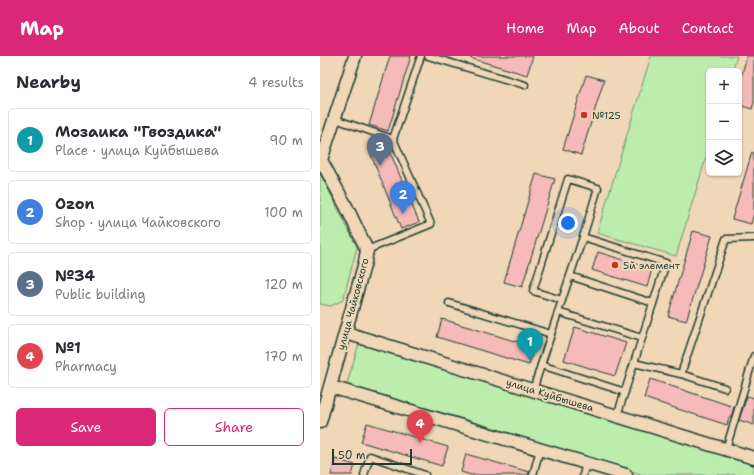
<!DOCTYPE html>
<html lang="en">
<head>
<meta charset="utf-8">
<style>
	:root { --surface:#fff; --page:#f2f2f3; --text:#2b2b33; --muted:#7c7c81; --line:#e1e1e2; --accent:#db2777 }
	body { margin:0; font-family:"Shantell Sans",sans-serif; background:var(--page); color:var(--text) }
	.controls { position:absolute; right:12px; top:12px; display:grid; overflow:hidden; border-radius:6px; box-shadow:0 1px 3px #0004 }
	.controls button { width:36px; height:36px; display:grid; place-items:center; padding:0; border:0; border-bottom:1px solid var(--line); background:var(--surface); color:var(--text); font:20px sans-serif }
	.scale { position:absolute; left:12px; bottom:10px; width:80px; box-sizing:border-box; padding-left:4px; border:2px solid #1f3d34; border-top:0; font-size:11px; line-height:14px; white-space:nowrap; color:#1f3d34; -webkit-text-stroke:3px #efd7b7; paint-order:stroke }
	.you { position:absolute; left:248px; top:167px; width:14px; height:14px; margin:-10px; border:3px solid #fff; border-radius:50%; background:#1a73e8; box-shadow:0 0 0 6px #1a73e833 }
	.badge { display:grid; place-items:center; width:26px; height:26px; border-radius:50%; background:var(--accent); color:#fff; font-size:13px; font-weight:700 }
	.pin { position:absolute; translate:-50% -33px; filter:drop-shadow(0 1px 2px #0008) }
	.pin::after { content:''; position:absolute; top:21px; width:14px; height:12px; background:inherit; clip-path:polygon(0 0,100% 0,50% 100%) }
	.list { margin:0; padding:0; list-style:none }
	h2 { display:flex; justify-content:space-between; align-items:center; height:52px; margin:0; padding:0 16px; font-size:17px }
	h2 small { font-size:13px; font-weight:400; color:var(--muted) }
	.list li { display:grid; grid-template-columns:26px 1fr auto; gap:12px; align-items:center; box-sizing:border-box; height:64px; margin:0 8px 8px; padding:0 8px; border:1px solid var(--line); border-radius:6px }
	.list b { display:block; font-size:15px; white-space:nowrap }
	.list p { margin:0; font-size:13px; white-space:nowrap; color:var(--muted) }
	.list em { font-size:13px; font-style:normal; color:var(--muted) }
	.actions { display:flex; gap:8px; padding:12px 16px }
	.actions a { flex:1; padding:9px 0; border:1px solid var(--accent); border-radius:6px; text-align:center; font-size:14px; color:var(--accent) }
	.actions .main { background:var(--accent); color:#fff }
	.icon { flex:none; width:22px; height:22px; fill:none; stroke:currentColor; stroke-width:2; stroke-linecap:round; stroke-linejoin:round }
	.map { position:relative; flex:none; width:434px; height:419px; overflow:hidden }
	header { display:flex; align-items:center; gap:24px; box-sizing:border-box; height:56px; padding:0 20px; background:var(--accent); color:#fff }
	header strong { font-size:19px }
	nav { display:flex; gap:22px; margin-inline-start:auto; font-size:14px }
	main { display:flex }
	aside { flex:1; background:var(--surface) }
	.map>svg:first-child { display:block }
	.green { fill:#bcedad; stroke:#6e9570 }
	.building { fill:#f6bab8; stroke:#1f3d34 }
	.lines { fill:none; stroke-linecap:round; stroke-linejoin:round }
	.service-casing { stroke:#1f3d34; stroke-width:9 }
	.minor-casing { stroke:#1f3d34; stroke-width:15 }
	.service { stroke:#efd7b7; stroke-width:6 }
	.minor { stroke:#efd7b7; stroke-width:12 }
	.poi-dot { fill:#c8321e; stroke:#efd7b7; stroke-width:1.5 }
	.labels { text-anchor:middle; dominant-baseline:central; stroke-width:4; stroke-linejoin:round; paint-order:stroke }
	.poi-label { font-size:10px; fill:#1f3d34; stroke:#efd7b7; text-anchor:start }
	.street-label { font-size:10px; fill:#1f3d34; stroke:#efd7b7 }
</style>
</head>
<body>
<header>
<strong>Map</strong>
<nav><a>Home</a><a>Map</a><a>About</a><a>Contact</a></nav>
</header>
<main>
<aside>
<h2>Nearby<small>4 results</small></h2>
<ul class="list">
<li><span class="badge" style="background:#0f9aa8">1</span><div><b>Мозаика &quot;Гвоздика&quot;</b><p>Place · улица Куйбышева</p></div><em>90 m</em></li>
<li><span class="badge" style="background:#3f7fe0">2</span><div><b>Ozon</b><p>Shop · улица Чайковского</p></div><em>100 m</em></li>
<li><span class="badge" style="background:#5c6f8a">3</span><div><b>№34</b><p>Public building</p></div><em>120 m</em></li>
<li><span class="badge" style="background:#e0444e">4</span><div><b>№1</b><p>Pharmacy</p></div><em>170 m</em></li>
</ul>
<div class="actions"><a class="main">Save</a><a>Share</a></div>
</aside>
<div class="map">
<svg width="434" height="419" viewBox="0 0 434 419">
	<rect width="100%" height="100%" fill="#efd7b7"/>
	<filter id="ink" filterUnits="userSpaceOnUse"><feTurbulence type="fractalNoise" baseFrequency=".025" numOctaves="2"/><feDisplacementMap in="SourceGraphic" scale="8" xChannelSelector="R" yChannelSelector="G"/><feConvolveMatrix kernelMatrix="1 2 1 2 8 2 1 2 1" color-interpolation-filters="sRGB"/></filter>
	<g filter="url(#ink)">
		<g class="green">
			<path d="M331 0H417L412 15H389V92L356 200 277 177Z"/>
			<path d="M0 117 37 191 23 244 11 250 0 248Z"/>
			<path d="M39 287 434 407V419H324L26 331Z"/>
		</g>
		<g class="building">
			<path d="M70 0H91L68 75 49 69Z"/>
			<path d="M151 0H213L207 19 150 2Z"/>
			<path d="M427 0H434V46L432 53 419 49V28Z"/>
			<path d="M266 19 284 24 261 99 243 93Z"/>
			<path d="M66 86 99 166 81 173 49 94Z"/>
			<path d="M432 96 434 97V157L431 168 412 163Z"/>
			<path d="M216 118 235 123 202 231 184 226Z"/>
			<path d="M373 175 392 180 366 265 348 260Z"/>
			<path d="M278 196 332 213 327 231 272 214Z"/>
			<path d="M122 263 214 291 209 309 117 281Z"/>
			<path d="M255 271 306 287 295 320 244 304Z"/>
			<path d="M330 323 414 351 411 361H409L407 369 324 342Z"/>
			<path d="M427 340 434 342V369L419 364Z"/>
			<path d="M47 367 128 391 122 410 41 386Z"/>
			<path d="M146 398 209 416V419H151L141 416Z"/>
			<path d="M15 403 35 409 32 419H11Z"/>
		</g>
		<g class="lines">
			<defs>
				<g id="service">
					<path d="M108 0 205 29"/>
					<path d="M15 63 73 83 101 0"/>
					<path d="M47 194 111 168 73 83"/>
					<path d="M250 220 333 247"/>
					<path d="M242 244 263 181"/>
					<path d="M129 247 231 278"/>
					<path d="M238 256 322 282"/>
					<path d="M314 307 361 318 406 183 434 182"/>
					<path d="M221 309 305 336"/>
					<path d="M361 318 405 332"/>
					<path d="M213 334 242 244 213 235 248 123 278 132 263 181 346 207 297 360"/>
					<path d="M406 393 434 300"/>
					<path d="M44 419 50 400 105 419"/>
					<path d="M213 419 220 393"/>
					<path d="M263 419 266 407"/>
				</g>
				<g id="minor">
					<path d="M26 277 434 402"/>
					<path d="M11 331 306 419"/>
					<path d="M0 366 45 206 47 194 27 152 1 104 35 0"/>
				</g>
			</defs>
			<use href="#service" class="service-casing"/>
			<use href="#minor" class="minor-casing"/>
			<use href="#service" class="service"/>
			<use href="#minor" class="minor"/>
		</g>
	</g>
	<g class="poi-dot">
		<circle cx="264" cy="59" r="4"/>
		<circle cx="295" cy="209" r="4"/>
	</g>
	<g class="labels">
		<g class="poi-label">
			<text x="272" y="59">№125</text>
			<text x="303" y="209">5й элемент</text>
		</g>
		<g class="street-label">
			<text transform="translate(33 248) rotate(-75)">улица Чайковского</text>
			<text transform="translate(230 339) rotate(17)">улица Куйбышева</text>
		</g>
	</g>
</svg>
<div class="controls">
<button>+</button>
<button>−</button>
<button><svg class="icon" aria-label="layers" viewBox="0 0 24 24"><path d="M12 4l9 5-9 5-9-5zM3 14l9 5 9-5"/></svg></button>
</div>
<div class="scale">50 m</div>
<div class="you"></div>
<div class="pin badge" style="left:210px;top:305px;background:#0f9aa8">1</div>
<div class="pin badge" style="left:83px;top:158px;background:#3f7fe0">2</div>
<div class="pin badge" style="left:60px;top:110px;background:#5c6f8a">3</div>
<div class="pin badge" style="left:100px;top:387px;background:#e0444e">4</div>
</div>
</main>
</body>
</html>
